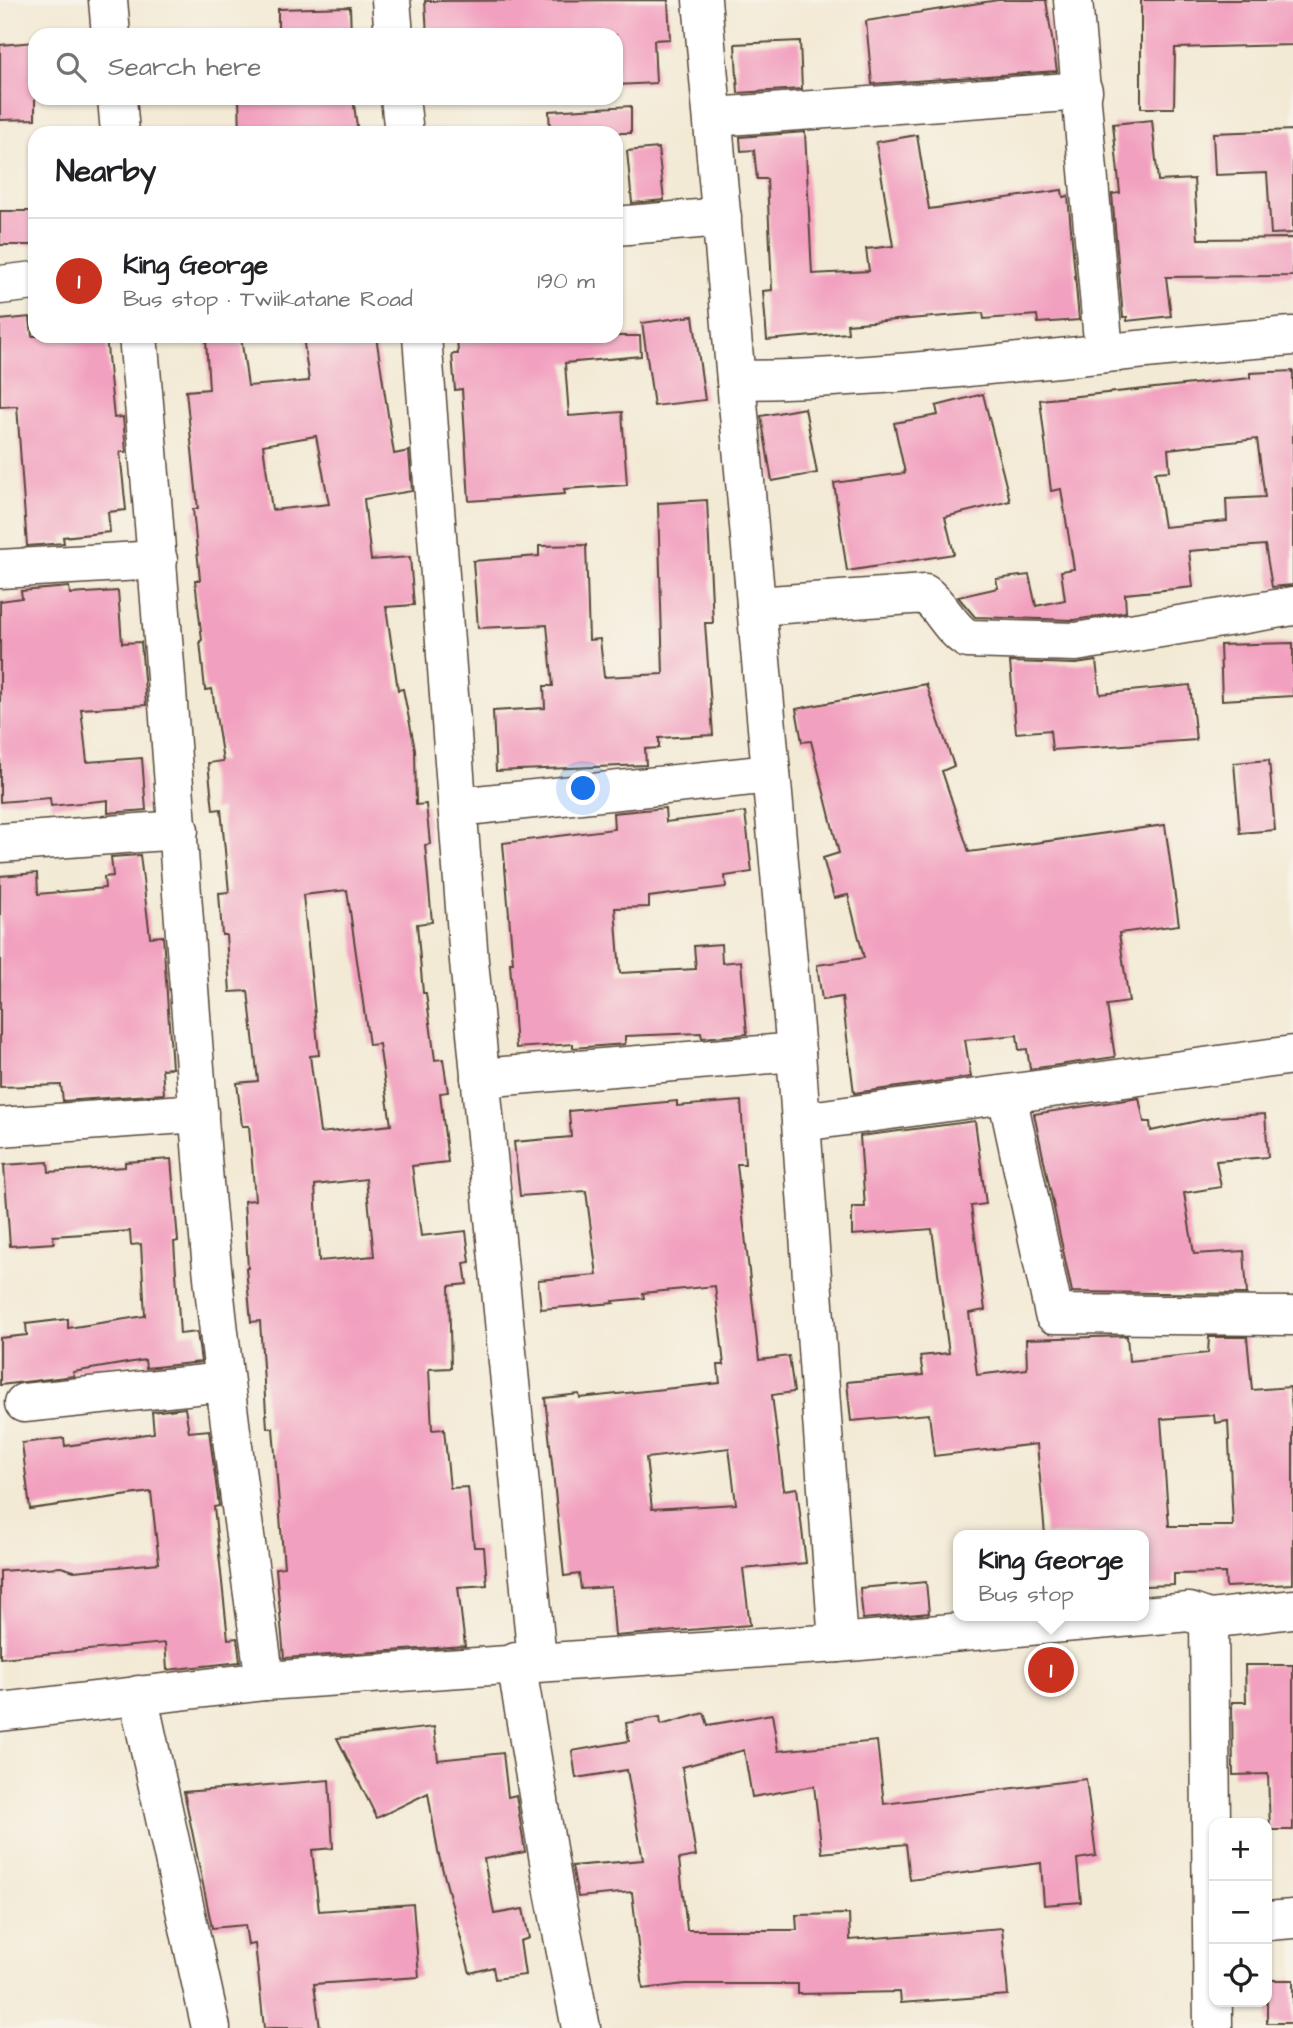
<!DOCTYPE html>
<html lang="en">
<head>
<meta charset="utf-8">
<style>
	:root { --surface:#fff; --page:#f2f2f2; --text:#202124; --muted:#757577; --line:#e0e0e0; --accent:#c8321e }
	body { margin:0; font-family:"Architects Daughter",sans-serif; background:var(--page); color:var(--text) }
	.controls { position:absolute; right:21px; bottom:21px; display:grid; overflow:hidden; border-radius:14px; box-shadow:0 2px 5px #0004 }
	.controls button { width:63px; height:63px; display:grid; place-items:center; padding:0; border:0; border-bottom:2px solid var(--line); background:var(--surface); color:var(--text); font:35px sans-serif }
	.you { position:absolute; left:584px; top:789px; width:24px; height:24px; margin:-18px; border:5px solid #fff; border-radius:50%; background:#1a73e8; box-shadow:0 0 0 10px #1a73e833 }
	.badge { display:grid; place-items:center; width:46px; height:46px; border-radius:50%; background:var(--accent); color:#fff; font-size:23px; font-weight:700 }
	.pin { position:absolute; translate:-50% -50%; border:4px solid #fff; box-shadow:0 2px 7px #0006 }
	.popup { position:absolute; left:953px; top:1530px; width:196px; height:91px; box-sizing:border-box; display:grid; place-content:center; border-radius:14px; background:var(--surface); filter:drop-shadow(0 2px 5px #0005); font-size:23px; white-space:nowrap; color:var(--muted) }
	.popup b { font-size:26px; color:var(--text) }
	.popup::after { content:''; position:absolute; left:50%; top:100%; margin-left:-14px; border:14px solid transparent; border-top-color:var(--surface) }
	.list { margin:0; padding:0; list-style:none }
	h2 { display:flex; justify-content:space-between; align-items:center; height:91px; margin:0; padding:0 28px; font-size:30px }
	h2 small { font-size:23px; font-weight:400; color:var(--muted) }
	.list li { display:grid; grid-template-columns:46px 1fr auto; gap:21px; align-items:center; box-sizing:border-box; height:126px; padding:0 28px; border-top:2px solid var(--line) }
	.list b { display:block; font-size:26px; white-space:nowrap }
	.list p { margin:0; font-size:23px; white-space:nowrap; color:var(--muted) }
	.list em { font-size:23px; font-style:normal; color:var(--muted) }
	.icon { flex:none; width:38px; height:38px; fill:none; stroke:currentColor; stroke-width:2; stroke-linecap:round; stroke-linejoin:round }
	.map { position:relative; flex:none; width:1293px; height:2028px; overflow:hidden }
	.search { position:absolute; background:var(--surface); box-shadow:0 2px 5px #0004; left:28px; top:28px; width:595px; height:77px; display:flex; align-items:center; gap:18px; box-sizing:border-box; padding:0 24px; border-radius:21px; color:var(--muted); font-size:26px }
	.panel { position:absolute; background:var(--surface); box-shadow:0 2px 5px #0004; left:28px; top:126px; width:595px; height:217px; border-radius:21px }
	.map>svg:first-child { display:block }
	.building { fill:#f2a0bf; fill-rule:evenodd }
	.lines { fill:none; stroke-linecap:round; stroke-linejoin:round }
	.minor-casing { stroke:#574739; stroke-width:41 }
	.tertiary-casing { stroke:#574739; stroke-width:41 }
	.minor { stroke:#fff; stroke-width:38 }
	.tertiary { stroke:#fff; stroke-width:38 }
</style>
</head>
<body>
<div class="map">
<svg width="1293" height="2028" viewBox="0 0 1293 2028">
	<rect width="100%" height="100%" fill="#f7f3e8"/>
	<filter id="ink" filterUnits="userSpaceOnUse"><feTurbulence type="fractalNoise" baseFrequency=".0143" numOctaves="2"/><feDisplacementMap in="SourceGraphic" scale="14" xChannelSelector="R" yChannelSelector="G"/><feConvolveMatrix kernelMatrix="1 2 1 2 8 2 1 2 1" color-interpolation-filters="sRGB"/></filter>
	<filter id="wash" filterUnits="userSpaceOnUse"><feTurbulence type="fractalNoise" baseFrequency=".00686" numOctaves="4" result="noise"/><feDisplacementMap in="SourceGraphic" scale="28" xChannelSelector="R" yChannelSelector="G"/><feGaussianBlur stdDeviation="1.57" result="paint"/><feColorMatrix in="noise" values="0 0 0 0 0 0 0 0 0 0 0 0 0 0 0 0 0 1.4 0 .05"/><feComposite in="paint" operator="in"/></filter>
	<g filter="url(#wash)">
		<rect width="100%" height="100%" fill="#f3ead5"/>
		<g id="blocks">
			<g class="building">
				<path d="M668 0 670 39 654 40 656 83 616 85V35H427L425 1Z"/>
				<path d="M998 0H1046L1057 71 872 84 866 21Z"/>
				<path d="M1141 0H1293V45L1175 48 1174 108H1141Z"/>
				<path d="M350 7 351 35H278V9Z"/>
				<path d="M800 41 802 89 738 93 735 44Z"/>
				<path d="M35 42V119L0 120V45Z"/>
				<path d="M239 98H353L358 133H240Z"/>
				<path d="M631 106V133H550L549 111Z"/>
				<path d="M1152 120 1158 181 1194 179 1198 239 1293 238V276L1166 277 1171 316 1127 321V317H1123L1112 194 1120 193 1113 124Z"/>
				<path d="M1293 130V233L1271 234 1267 173 1215 175 1213 133Z"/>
				<path d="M805 132 812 274 869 271 866 249 893 246 876 142 917 135 929 209 1062 190 1063 197 1068 196 1079 320 1038 323 1037 315 984 319 983 313 847 324 848 333 767 340 763 291 772 290 767 179H757L754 150 741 151 740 137Z"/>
				<path d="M658 148 664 200 632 203 627 151Z"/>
				<rect x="0" y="211" width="34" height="34"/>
				<path d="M693 316 705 400 654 406 642 323Z"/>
				<path d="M30 317 32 336H106L114 418 123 417 126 452H120L126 510 108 512 110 532 63 537 64 543 27 546 17 406 0 407V320Z"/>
				<path d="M303 336H376L394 454 409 451 412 491 364 499 371 560 410 557 414 605 386 607 398 690 403 689 415 749 416 805 426 804 430 844 425 845 432 922 417 924 423 993H426L435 1060 443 1059 448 1092 440 1093 448 1162 412 1166 421 1236 466 1231 470 1262 464 1263 467 1284 449 1286 451 1368 429 1369 432 1430 444 1429 450 1488 468 1487 474 1547H484L487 1585 458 1587 465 1646 284 1658 276 1568 284 1567 273 1428H267L260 1321 251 1322 246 1268H248L244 1201 255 1200 249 1126H242L237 1083 258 1081 248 991 230 992 226 935H222L219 893 229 892 221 809 213 810 208 763 223 761 212 689 205 690 200 641 202 640 195 580H200L193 509H198L186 391 209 389 206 340 241 337 248 386 309 381ZM316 436 329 504 272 510 263 445ZM347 890 369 1045 379 1044 391 1125 320 1133 310 1056 319 1055 303 895ZM366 1179 374 1256 319 1261 315 1185Z"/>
				<path d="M457 336H640L641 356 565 363 569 416 622 412 627 485 564 489 565 494 469 501 462 389 455 390 452 354H458Z"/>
				<path d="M1293 371V585L1272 587 1265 545 1189 551 1193 587 1125 594 1126 612 1074 620 975 617 958 597 998 588 996 579 1029 575 1036 606 1065 600 1061 571 1074 569 1061 489 1051 491 1040 400 1250 378V373ZM1257 439 1265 497 1226 499 1227 521 1164 527 1155 472 1170 471 1168 449Z"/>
				<path d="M983 394 1010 501 945 517 954 554 847 571 834 483 905 473 894 423 938 415 936 406Z"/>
				<path d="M805 408 817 473 772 481 761 416Z"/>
				<path d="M707 500 713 623H705L713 735 659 738V748L645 749 646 765 496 771 493 711 545 708 544 686H553L547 625 478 628 473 561 539 556V546L586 545 589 640 600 639 604 677 663 674 658 503Z"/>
				<path d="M69 587 70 594 118 591 122 643 141 642 146 705 81 709 87 762 142 758 146 810 108 813V800L51 806 50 798 0 802V601L22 598 21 591Z"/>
				<path d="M1293 643V696L1222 700 1220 645Z"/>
				<path d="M1096 661 1100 694 1190 685 1196 740 1052 750 1050 730 1016 733 1010 662 1076 664Z"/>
				<path d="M926 684 954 766 942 771 969 852 1165 825 1179 925 1119 933 1129 1002 1107 1005 1115 1057 1030 1069 1027 1049 1019 1050 1017 1035 965 1040 971 1077 854 1093 842 997 822 1000 817 965 864 958 848 895 834 898 823 858 839 853 811 741 802 742 796 709Z"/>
				<path d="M1269 760 1275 830 1240 833 1234 763Z"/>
				<path d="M665 808 666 822 745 812 752 872 725 876 726 887 649 897V907L615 908 620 973 696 969 694 946 721 944 722 963 741 961 747 1034 702 1038 701 1033 625 1036V1044L573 1048V1044L516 1048 510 963H513L503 843 614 829 613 813Z"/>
				<path d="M140 855 150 937 163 936 172 1068 162 1069 164 1094 63 1101 61 1085 0 1087V876L37 873 38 894 105 888 104 877 113 876 111 857Z"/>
				<path d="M1139 1098 1144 1122H1150L1151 1131 1216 1117 1265 1114 1268 1157 1216 1161 1221 1187 1184 1193 1194 1254 1244 1251 1247 1294 1072 1292 1034 1114Z"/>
				<path d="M677 1101V1106L741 1101 745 1164H737L759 1360 789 1356 794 1392 772 1395 784 1490 797 1488 806 1563 743 1569 750 1625 615 1636 611 1587 581 1589 579 1574 564 1576 545 1398 579 1394 580 1398 720 1383 718 1365H724L715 1286 643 1293 644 1298 613 1301 614 1303 541 1309 538 1280 597 1275 586 1191 520 1196 514 1142 571 1137 569 1111ZM729 1448 736 1504 652 1509 646 1458Z"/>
				<path d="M975 1121 986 1204 971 1206 985 1310 969 1313 977 1375 1027 1369 1026 1339 1127 1336 1129 1361 1208 1353 1209 1337H1247L1252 1390 1290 1387 1293 1421V1584L1226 1587 1225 1573 1174 1574V1585L1144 1586V1535H1045L1037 1444 934 1456 929 1414 851 1421 847 1382 923 1375 920 1356 949 1353 932 1229 852 1235V1207H865L860 1136ZM1214 1415 1215 1423 1228 1421 1233 1526H1169L1161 1419Z"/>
				<path d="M171 1159 178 1241 174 1242 180 1334 197 1332 201 1362 146 1368 145 1360 73 1372 74 1376 0 1385V1338L27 1335 26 1324 68 1319V1328L145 1316 141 1244 131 1245 130 1231 53 1236 54 1243 10 1246 4 1165 48 1162 49 1172 125 1167V1162Z"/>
				<path d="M185 1408 189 1432 209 1430 219 1506 214 1507 228 1639 237 1638 240 1662 167 1670 165 1643 0 1658V1571L61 1567 74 1571 159 1563 151 1492 30 1509 22 1443 64 1438 65 1446 154 1433 152 1412Z"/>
				<path d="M926 1582 929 1613 863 1619 860 1588Z"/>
				<path d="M1245 1665H1293V1830H1270L1268 1774 1233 1775 1232 1702H1246Z"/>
				<path d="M704 1713 708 1725 772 1714 778 1751 877 1741 884 1804 1086 1779 1096 1856 1077 1859 1081 1902 1044 1905 1041 1863 910 1880 906 1844 822 1853 814 1786 752 1797 744 1750 682 1767 696 1856 679 1859 687 1930H797L796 1915 849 1914 850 1940 1002 1928 1008 1995 901 2003 900 1992 798 1994V1984H685L643 1989 632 1892 578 1897 572 1866 643 1860 627 1770 576 1778 572 1751 629 1741 626 1723 660 1717 661 1725Z"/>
				<path d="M434 1727 438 1760 503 1753 508 1797 516 1795 525 1852 484 1859 494 1914 523 1909 529 1938 520 1941 525 1975 495 1979 493 1967 470 1973 438 1852 428 1793 377 1818 337 1738Z"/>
				<path d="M329 1780 333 1848 312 1850 319 1911 413 1904 419 1977 314 1984 320 2028H264L255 1944 248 1945 245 1925 212 1928 184 1792Z"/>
				<rect x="1267" y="1980" width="26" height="43"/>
			</g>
		</g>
	</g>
	<g filter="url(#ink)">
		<use href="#blocks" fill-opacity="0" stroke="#574739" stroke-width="2"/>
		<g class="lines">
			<defs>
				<g id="minor">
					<path d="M108 0 111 35"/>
					<path d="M391 0 394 35"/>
					<path d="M702 0 796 1052 838 1643"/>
					<path d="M1073 0 1104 352"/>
					<path d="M117 98 120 133"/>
					<path d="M400 98 404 133"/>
					<path d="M713 117 1083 91"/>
					<path d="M616 226 722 217"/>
					<path d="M0 285 35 281"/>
					<path d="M138 336C164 618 181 900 204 1182 218 1349 242 1515 265 1681"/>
					<path d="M422 336 469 961 537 1660"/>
					<path d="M736 380C922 379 1107 349 1293 336"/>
					<path d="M0 569 158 560"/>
					<path d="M756 606 925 594C942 607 949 627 967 639L1076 642 1293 606"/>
					<path d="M458 807 771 774"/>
					<path d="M0 843 179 830"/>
					<path d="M480 1078 796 1052"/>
					<path d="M1007 1095 1054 1314 1293 1316"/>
					<path d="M802 1122 1293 1055"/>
					<path d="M0 1127 199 1113"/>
					<path d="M24 1403 224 1382"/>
					<path d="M516 1662 554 1891 581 2028"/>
					<path d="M138 1695 211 2028"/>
					<path d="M1267 1921 1293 1919"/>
				</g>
				<g id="tertiary">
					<path d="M1209 1619 1213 2028"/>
					<path d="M0 1712 265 1681 838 1643 1189 1612 1209 1619 1293 1609"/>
				</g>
			</defs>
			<use href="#minor" class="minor-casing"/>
			<use href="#tertiary" class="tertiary-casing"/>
			<use href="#minor" class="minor"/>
			<use href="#tertiary" class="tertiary"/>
		</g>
	</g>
</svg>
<div class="controls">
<button>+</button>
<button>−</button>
<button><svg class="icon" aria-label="locate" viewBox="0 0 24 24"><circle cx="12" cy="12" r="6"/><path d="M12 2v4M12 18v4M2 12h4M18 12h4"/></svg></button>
</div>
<div class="you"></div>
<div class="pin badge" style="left:1051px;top:1670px">1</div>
<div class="popup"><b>King George</b>Bus stop</div>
<div class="search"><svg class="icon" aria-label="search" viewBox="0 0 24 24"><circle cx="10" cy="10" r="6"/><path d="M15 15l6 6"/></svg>Search here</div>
<section class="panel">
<h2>Nearby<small></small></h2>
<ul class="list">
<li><span class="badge">1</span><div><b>King George</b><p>Bus stop · Twiikatane Road</p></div><em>190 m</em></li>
</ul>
</section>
</div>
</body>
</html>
